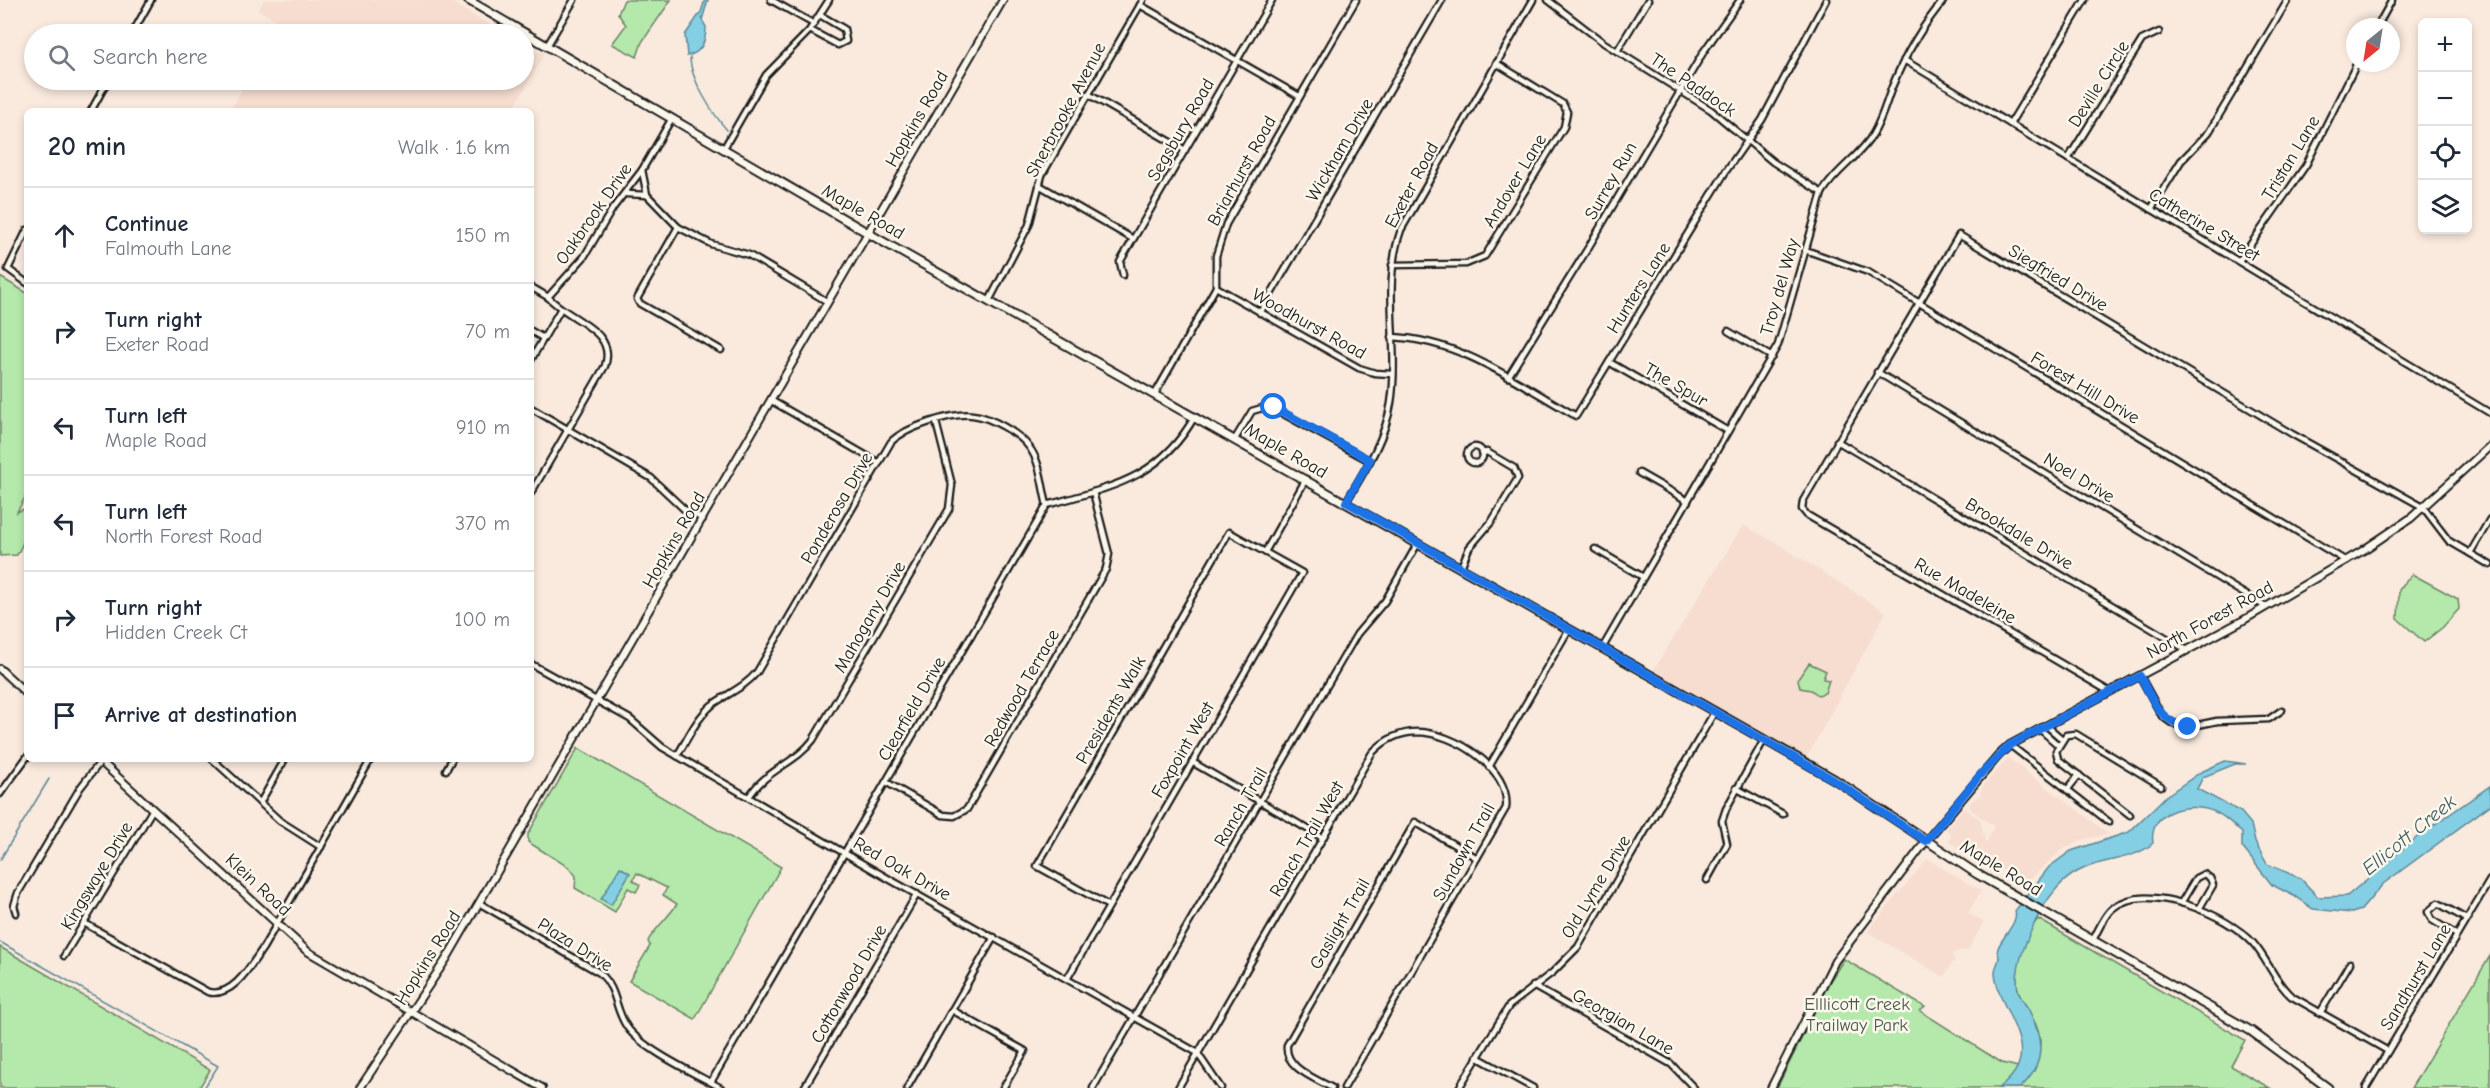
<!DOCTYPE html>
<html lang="en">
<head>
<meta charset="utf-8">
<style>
	:root { --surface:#fff; --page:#f6f6f7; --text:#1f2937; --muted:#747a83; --line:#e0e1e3 }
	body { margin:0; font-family:"Comic Neue",sans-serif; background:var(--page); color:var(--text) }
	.controls { position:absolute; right:18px; top:18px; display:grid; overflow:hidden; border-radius:9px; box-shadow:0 3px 9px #0003 }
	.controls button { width:54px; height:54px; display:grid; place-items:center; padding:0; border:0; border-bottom:2px solid var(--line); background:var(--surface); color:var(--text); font:30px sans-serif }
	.compass { position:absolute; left:2346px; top:18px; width:54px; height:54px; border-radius:50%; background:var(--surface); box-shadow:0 3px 9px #0003; rotate:210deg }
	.stop { position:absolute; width:18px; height:18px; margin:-14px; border:4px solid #1a73e8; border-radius:50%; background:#fff }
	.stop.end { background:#1a73e8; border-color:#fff; box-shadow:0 2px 6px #0008 }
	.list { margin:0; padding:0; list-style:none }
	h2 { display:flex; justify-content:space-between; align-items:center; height:78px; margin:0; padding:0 24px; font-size:26px }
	h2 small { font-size:20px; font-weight:400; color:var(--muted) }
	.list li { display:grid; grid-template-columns:39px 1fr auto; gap:18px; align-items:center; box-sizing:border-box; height:96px; padding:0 24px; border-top:2px solid var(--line) }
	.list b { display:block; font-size:22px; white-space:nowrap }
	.list p { margin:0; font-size:20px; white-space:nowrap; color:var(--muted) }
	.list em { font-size:20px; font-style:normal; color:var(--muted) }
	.icon { flex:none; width:33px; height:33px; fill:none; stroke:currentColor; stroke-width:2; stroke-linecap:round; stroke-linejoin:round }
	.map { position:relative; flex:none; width:2490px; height:1088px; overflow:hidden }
	.search { position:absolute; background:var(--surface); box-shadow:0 3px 9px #0003; left:24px; top:24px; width:510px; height:66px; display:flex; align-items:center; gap:15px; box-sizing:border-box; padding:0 21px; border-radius:33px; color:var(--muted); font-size:22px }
	.panel { position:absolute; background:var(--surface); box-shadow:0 3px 9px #0003; left:24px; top:108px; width:510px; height:654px; border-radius:9px }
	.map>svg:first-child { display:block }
	.built { fill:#f6ddd0 }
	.green { fill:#b4e9ab; stroke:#688264; stroke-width:1.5 }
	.water { fill:#85cfe5; stroke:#5b8795; stroke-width:1.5 }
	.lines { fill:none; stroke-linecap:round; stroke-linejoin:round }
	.stream { stroke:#5b8795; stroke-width:1.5 }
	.minor-casing { stroke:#1c1c1c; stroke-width:9 }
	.tertiary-casing { stroke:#1c1c1c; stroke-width:10 }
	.secondary-casing { stroke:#1c1c1c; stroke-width:11 }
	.minor { stroke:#fbf7ec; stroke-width:4.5 }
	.tertiary { stroke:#fbf7ec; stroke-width:6 }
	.secondary { stroke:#fbf7ec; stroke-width:7 }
	.route { stroke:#1a73e8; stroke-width:8 }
	.labels { text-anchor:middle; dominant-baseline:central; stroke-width:5; stroke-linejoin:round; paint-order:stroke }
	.street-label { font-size:18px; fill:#1c1c1c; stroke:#fbf7ec }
	.park-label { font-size:18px; fill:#4a5a47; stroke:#fbf7ec }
	.water-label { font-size:20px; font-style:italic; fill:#415b62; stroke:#fbf7ec }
</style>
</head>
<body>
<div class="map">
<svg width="2490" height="1088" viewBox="0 0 2490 1088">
	<rect width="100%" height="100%" fill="#faeade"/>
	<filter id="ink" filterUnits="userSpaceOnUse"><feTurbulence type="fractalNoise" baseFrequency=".0167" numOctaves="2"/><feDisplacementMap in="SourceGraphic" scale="12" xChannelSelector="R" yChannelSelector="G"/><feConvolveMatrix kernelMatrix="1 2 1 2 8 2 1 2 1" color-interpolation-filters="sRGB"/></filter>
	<g filter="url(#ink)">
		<g class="built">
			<path d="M264 0H447L506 34H271L278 21 258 10Z"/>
			<path d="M524 45 535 51 545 53 512 111H230L247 80H524Z"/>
			<path d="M1743 525 1775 542 1886 612 1804 763 1653 671Z"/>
			<path d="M2008 758 2109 834 2081 840 2063 849 2026 883 1980 857 1984 847 1979 856 1973 857 1949 842 1951 833 1946 830 1963 808 1980 819 1986 844 1994 826 1970 809V803L1978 796 1981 798 1980 793 1983 786Z"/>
			<path d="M1927 859 1981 891 1968 913 1984 922 1968 950 1954 952 1952 956 1955 959 1944 977 1867 932Z"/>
		</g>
		<g class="green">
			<path d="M624 0H671L642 42 637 57 612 44 626 25 618 14Z"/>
			<path d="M0 277 27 293V494L17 512 24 509C34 524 24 541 17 555L0 556Z"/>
			<path d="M2412 574 2458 599 2459 609 2443 627 2424 642 2398 619 2399 590Z"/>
			<path d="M1809 663 1826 671 1823 679 1829 680 1825 693 1818 695 1811 690 1800 688 1798 679Z"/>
			<path d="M578 748 781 867 695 1019 629 981 650 946 648 941C655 928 668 918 677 904L663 895 667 888 637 873 633 880 640 885 636 892 628 888 615 912 575 888 576 876 570 868 528 842V834Z"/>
			<path d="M2038 919 2245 1040 2231 1066 2270 1088H1777L1830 981 1844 959 1925 1007 1920 1011 2002 1063 2034 1071C2036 1062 2041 1048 2040 1039 2038 1022 2025 1008 2019 993 2011 974 2025 933 2038 919Z"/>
			<path d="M0 947 210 1070 199 1088H0Z"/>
			<path d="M2490 956V1088H2411Z"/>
		</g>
		<g class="water">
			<path d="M705 0H708L702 20 706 27C706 41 702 53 687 56L685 35 701 12Z"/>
			<path d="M2225 761 2246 764H2235L2203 777 2197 789 2241 812 2251 824 2255 842 2267 864 2300 878 2318 897 2347 896 2416 838 2490 786V805L2383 884 2361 910 2352 913 2313 909 2294 896 2272 885 2242 847V833C2234 826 2226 816 2215 812 2190 801 2148 810 2153 843 2128 866 2089 854 2059 886 2040 906 2012 962 2018 990 2019 997 2025 1003 2029 1010 2044 1041 2046 1064 2020 1088H1999C2048 1052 1999 1015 1995 974 1994 967 1999 964 1999 957 1998 949 1996 956 1998 948 2002 937 2019 922 2015 911L2049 867 2071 851 2129 832 2166 796 2201 772Z"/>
			<path d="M620 867 630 873 611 905 601 899Z"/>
		</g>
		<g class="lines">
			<g class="stream">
				<path d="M690 57C690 79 713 114 727 130"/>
				<path d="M0 860 49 779"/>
				<path d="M0 942 218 1066 204 1088"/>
			</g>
			<defs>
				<g id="minor">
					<path d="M771 0 814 24"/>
					<path d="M1548 0 1604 43 1711 110 1773 162 1822 193"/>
					<path d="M1140 5 1299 96"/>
					<path d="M2377 27 2392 0"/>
					<path d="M810 30 838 45 846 41 844 29 820 15"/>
					<path d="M132 34 151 0"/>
					<path d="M547 46 574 0"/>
					<path d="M1617 51 1648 0"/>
					<path d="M1904 60 2490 413"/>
					<path d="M1088 94 1185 150"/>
					<path d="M91 111 108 80"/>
					<path d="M2010 124 2085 0"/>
					<path d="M724 148 766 75 809 31 829 0"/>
					<path d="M2068 159 2142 40 2159 32"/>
					<path d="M642 170 647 195 678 227 711 244 749 255 828 302"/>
					<path d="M1039 185 1133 239"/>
					<path d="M626 194 647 195"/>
					<path d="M2151 209 2181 161 2209 132 2288 0"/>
					<path d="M678 227 637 299 639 303 721 350"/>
					<path d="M27 230 8 269 27 283"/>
					<path d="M1805 250 1868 272 2346 561"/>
					<path d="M2239 261 2306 165 2357 63"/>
					<path d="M1392 265 1466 264 1485 256 1564 127 1567 112 1563 104 1496 63"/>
					<path d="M1123 275 1120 262 1272 0"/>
					<path d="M531 287 548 297"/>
					<path d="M1216 287 1359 368 1375 373 1392 374"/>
					<path d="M989 301 1029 225 1042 175 1143 0"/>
					<path d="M1260 313 1442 0"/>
					<path d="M531 331 543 338"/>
					<path d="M1728 331 1772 357"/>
					<path d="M1392 337C1462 340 1517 383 1576 416L1726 171 1762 120 1826 0"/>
					<path d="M531 360 560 310"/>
					<path d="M1609 362 1728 431"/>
					<path d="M1877 372 2266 607"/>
					<path d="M1508 377 1588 248 1704 51 1740 0"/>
					<path d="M1155 394 1216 287V256L1226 224 1356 0"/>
					<path d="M772 401 879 463"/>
					<path d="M531 408 651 478 684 509 703 519"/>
					<path d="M1235 439 1252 411 1269 406 1370 461"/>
					<path d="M1837 441 2187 650"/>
					<circle cx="1475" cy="455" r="8"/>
					<path d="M1639 473 1688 501"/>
					<path d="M531 493 605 366C617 330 570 321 548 297L584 257 613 208 642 170 672 118"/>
					<path d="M1346 502C1365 470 1385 440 1391 403 1400 345 1381 286 1401 230L1533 0"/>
					<path d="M1595 549 1643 577"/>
					<path d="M1265 552 1306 479"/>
					<path d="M2470 553 2490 519"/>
					<path d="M1461 567 1469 548 1492 521 1518 478 1514 468 1487 452 1482 453"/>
					<path d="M1603 647 1778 345 1822 193C1835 170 1860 157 1873 134 1882 119 1886 103 1892 87 1905 55 1922 26 1944 0"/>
					<path d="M531 664 630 719 662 747 889 879 1198 1053"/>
					<path d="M2140 676 2162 716 2173 724 2188 727 2217 721 2269 719 2282 710"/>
					<path d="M2110 692 1807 515 1802 509 1803 501 1959 235 2292 434 2423 507 2449 541 2490 565"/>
					<path d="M2047 726 2062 739"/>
					<path d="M2041 730 2058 745"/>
					<path d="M2010 745 2109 822"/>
					<path d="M677 756C688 738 696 719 712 705 728 693 744 688 757 672L891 442C904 428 953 412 973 415 990 417 1019 433 1029 447 1041 462 1042 487 1047 505"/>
					<path d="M212 759 280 821 321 847"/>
					<path d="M1192 762 1323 838"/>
					<path d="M1489 767 1569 629"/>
					<path d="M446 770 452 759"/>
					<path d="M886 782 943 815 954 816 967 809 1106 569 1109 554 1093 492"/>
					<path d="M1736 788 1783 814"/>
					<path d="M2067 790 2079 775"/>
					<path d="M0 794 27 757"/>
					<path d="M749 797C765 770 795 764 813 740L949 509 952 485 936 422"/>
					<path d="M260 803 285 759"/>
					<path d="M2130 815 2058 759 2056 751 2066 735 2076 734 2161 786"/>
					<path d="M1707 880 1727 844 1722 821 1726 809 1764 740"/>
					<path d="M479 903 600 973C618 990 614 1008 627 1027 642 1049 696 1074 721 1088"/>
					<path d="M2181 903 2196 878 2204 874 2210 878 2213 885 2199 909"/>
					<path d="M16 913 14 906 18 893 80 788 101 761"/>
					<path d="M84 923 208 992C233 998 251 965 263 948L371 759"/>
					<path d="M2457 935 2432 920 2428 912 2438 903 2466 919"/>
					<path d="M2093 940C2099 929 2104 915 2113 908 2147 880 2228 915 2253 943 2268 960 2274 981 2291 996L2388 1051"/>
					<path d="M64 956 153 809"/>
					<path d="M1067 979 1302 573 1229 532 1037 866 1109 906"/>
					<path d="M1533 986 1671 1064 1694 1088"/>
					<path d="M952 1010 1025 1051 1003 1088"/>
					<path d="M2320 1013 2350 963"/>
					<path d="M1198 1054 1221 1088"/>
					<path d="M1477 1057 1533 1088"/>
					<path d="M711 1082 1047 505C1111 487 1160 479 1195 416"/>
					<path d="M804 1088 917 894"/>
					<path d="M907 1088 994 937"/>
					<path d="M1093 1088 1357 634 1385 601 1418 543"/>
					<path d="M1178 1088 1372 753C1384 740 1400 732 1418 732 1454 733 1511 768 1506 808L1344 1088"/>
					<path d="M1332 1088C1315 1078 1284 1068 1287 1045L1415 822 1477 858"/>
					<path d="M1459 1088 1509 1006 1553 972 1578 947 1715 711"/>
					<path d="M2366 1088 2490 880"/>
				</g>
				<g id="tertiary">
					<path d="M0 669 27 694"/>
					<path d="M98 759 307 951 542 1088"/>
					<path d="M360 1088 447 958 1003 0"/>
					<path d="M1771 1088 1835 961 1926 841 1999 755 2010 745 2242 621 2362 551 2411 518 2490 446"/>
				</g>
				<path id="secondary" d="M468 0 880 240 1834 779 1977 874 2251 1031 2328 1088"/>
			</defs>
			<use href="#minor" class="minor-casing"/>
			<use href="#tertiary" class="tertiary-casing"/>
			<use href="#secondary" class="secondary-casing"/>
			<use href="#minor" class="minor"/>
			<use href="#tertiary" class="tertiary"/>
			<use href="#secondary" class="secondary"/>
		</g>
	</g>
	<g class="lines" filter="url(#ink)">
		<path class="route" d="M1274 407 1370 460 1346 502 1834 780 1926 841 1980 775 2010 745 2140 676C2153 700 2158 721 2188 727"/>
	</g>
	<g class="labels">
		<g class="street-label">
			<text transform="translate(2099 84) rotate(-58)">Deville Circle</text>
			<text transform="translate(1693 85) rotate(34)">The Paddock</text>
			<text transform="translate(1066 110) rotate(-62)">Sherbrooke Avenue</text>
			<text transform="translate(917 119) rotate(-60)">Hopkins Road</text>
			<text transform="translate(1181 130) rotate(-60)">Segsbury Road</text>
			<text transform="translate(1340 150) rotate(-60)">Wickham Drive</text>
			<text transform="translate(2291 158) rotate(-59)">Tristan Lane</text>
			<text transform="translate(1242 171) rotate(-61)">Briarhurst Road</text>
			<text transform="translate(1515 181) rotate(-59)">Andover Lane</text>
			<text transform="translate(1611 181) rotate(-60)">Surrey Run</text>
			<text transform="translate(1412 185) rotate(-62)">Exeter Road</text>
			<text transform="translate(863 212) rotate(30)">Maple Road</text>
			<text transform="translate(594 214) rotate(-55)">Oakbrook Drive</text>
			<text transform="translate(2204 225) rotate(31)">Catherine Street</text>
			<text transform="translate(2058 278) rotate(31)">Siegfried Drive</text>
			<text transform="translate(1780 287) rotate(-74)">Troy del Way</text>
			<text transform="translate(1639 288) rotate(-58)">Hunters Lane</text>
			<text transform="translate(1309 324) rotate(29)">Woodhurst Road</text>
			<text transform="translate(1676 385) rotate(30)">The Spur</text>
			<text transform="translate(2085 388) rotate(31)">Forest Hill Drive</text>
			<text transform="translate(1286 451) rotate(30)">Maple Road</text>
			<text transform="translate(2079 478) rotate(31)">Noel Drive</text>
			<text transform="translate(837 508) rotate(-60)">Ponderosa Drive</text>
			<text transform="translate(2019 534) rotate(31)">Brookdale Drive</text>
			<text transform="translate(674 540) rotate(-60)">Hopkins Road</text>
			<text transform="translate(1965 591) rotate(30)">Rue Madeleine</text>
			<text transform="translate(870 617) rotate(-60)">Mahogany Drive</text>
			<text transform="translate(2210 620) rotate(-29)">North Forest Road</text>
			<text transform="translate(1022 688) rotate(-60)">Redwood Terrace</text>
			<text transform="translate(912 709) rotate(-60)">Clearfield Drive</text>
			<text transform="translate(1111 710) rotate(-60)">Presidents Walk</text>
			<text transform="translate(1183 750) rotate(-60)">Foxpoint West</text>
			<text transform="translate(1241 807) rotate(-60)">Ranch Trail</text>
			<text transform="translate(1307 839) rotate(-60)">Ranch Trail West</text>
			<text transform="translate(1464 852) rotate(-61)">Sundown Trail</text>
			<text transform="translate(2001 868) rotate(31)">Maple Road</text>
			<text transform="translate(902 869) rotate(30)">Red Oak Drive</text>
			<text transform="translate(97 876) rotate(-59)">Kingswaye Drive</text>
			<text transform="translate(258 885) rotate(43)">Klein Road</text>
			<text transform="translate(1596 887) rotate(-59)">Old Lyme Drive</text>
			<text transform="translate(1340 924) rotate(-60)">Gaslight Trail</text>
			<text transform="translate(575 945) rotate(32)">Plaza Drive</text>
			<text transform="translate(428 958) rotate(-58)">Hopkins Road</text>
			<text transform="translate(2416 977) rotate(-59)">Sandhurst Lane</text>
			<text transform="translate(849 984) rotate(-60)">Cottonwood Drive</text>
			<text transform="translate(1623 1022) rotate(30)">Georgian Lane</text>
		</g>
		<g class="park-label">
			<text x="1857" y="1004">Elllicott Creek<tspan x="1857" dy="21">Trailway Park</tspan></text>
		</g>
		<g class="water-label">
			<text transform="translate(2409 835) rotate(-39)">Ellicott Creek</text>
		</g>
	</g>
</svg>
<div class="controls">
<button>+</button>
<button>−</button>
<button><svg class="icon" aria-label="locate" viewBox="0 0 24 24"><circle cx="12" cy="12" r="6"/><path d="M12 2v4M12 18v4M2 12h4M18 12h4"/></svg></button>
<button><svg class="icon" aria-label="layers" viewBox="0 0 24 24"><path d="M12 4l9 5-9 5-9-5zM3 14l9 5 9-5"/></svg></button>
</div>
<svg class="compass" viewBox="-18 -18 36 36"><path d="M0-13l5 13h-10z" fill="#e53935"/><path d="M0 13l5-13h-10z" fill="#747a83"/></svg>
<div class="stop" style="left:1274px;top:407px"></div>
<div class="stop end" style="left:2188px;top:727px"></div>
<div class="search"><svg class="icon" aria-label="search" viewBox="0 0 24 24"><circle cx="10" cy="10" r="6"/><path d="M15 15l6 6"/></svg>Search here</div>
<section class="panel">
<h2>20 min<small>Walk · 1.6 km</small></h2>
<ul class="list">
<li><svg class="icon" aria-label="ahead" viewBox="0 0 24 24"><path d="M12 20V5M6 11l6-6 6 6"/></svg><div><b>Continue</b><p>Falmouth Lane</p></div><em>150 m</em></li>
<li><svg class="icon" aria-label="right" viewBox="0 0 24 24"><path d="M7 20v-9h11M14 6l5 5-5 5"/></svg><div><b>Turn right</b><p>Exeter Road</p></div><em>70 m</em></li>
<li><svg class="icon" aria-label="left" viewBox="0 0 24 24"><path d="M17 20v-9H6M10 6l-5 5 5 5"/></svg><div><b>Turn left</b><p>Maple Road</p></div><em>910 m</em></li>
<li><svg class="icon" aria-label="left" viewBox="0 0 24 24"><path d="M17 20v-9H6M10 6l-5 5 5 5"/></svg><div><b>Turn left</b><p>North Forest Road</p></div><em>370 m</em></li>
<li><svg class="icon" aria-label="right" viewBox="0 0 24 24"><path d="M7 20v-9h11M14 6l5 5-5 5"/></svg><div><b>Turn right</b><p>Hidden Creek Ct</p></div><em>100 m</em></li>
<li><svg class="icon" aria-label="arrive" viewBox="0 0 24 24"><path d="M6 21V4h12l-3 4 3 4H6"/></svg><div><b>Arrive at destination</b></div></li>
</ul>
</section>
</div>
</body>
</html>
